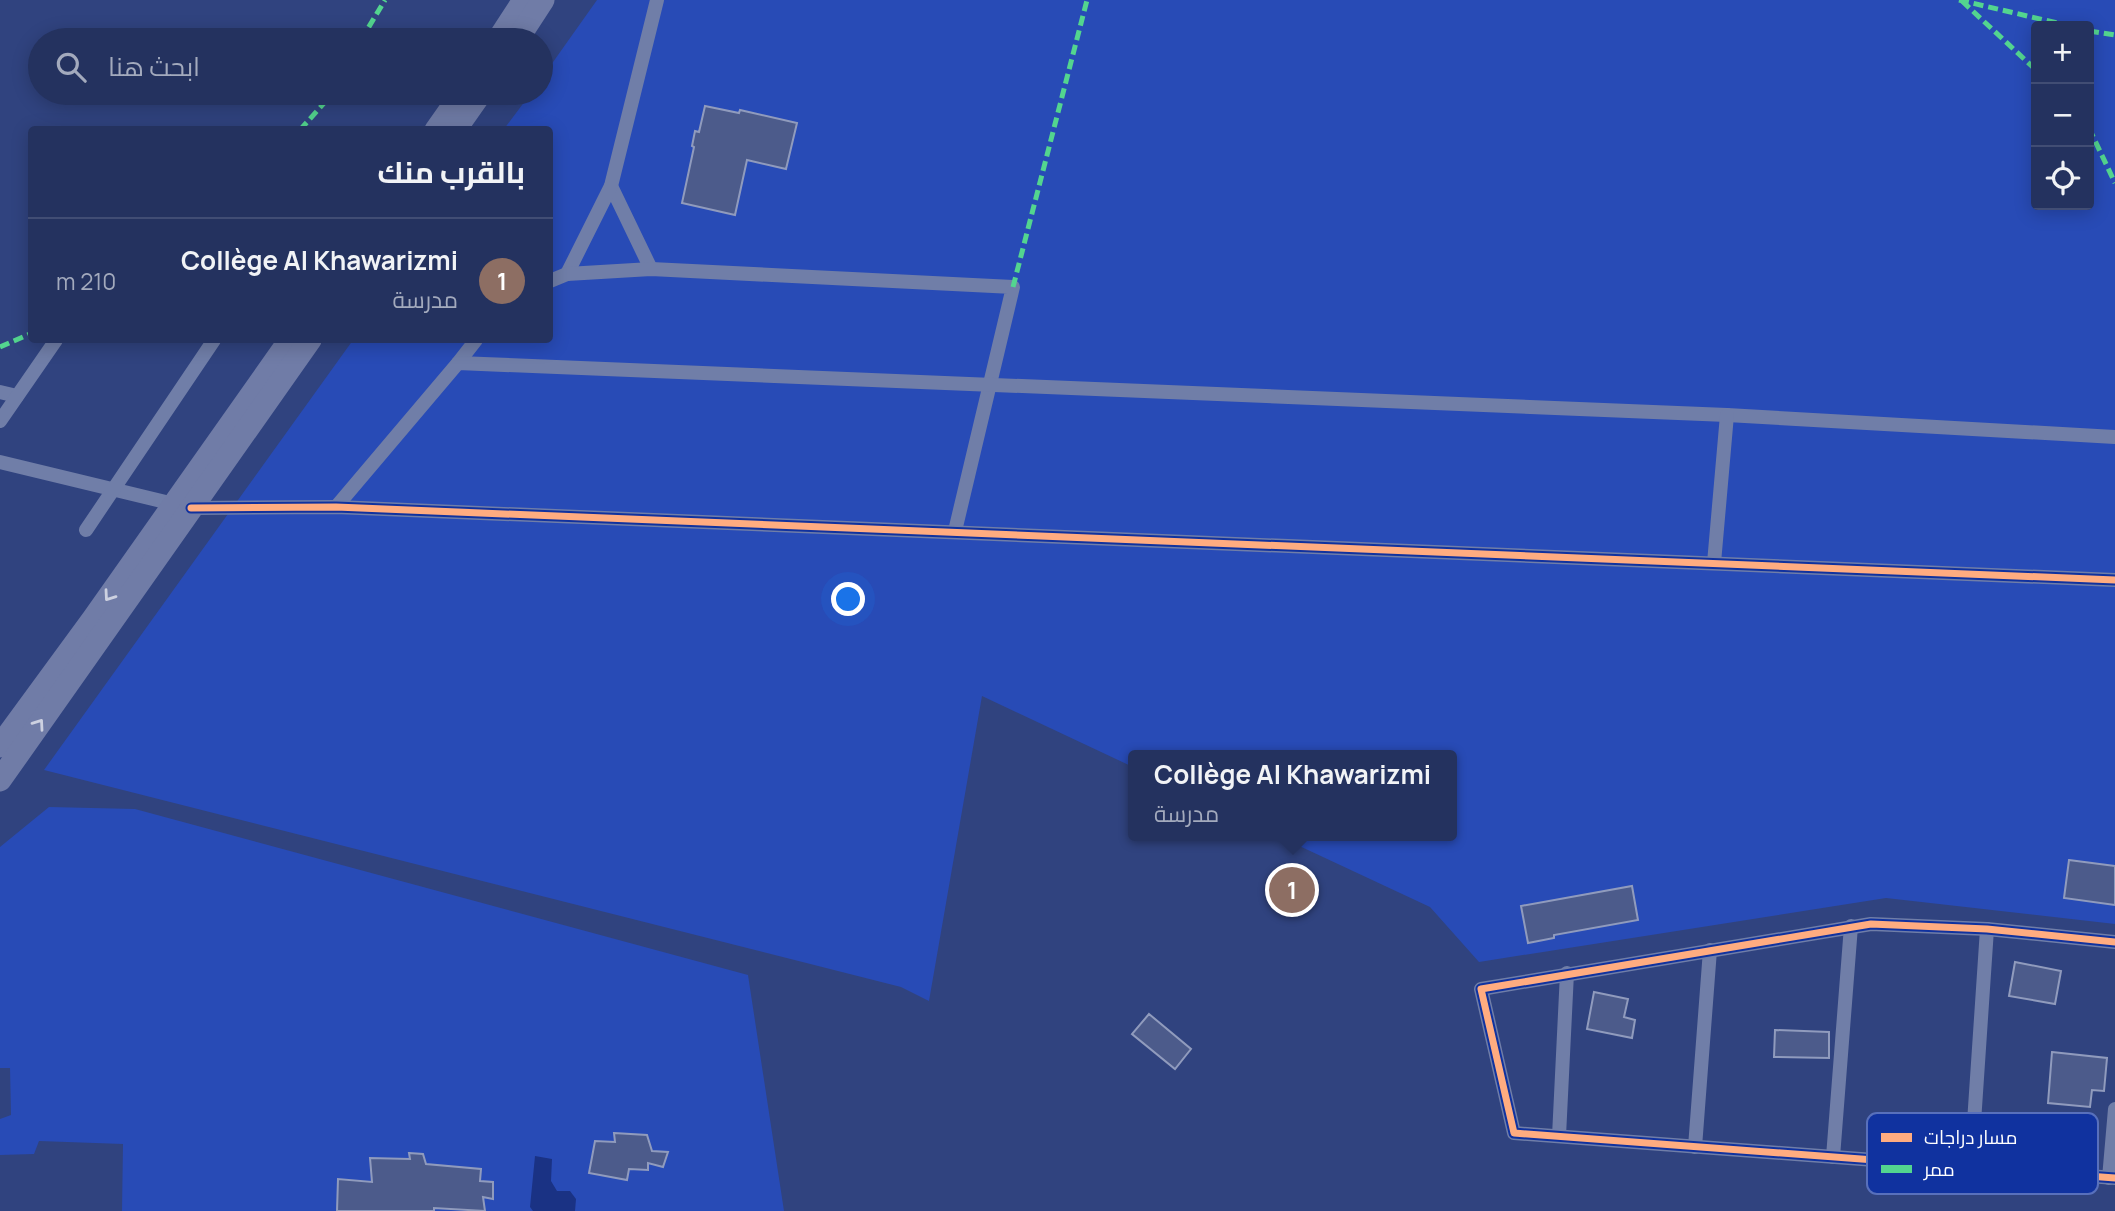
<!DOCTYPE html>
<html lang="ar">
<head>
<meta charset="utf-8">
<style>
	:root { --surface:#24325f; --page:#303e68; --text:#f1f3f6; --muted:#a3aabd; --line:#414d74; --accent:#ea580c }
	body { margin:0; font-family:Manrope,Cairo,sans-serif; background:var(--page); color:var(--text); direction:rtl }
	.controls { position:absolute; right:21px; top:21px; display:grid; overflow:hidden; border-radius:7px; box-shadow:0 4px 18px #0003 }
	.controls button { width:63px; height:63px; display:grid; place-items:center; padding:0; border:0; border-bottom:2px solid var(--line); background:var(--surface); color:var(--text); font:35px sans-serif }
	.you { position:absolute; left:849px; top:600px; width:24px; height:24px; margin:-18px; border:5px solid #fff; border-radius:50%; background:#1a73e8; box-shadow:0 0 0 10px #1a73e833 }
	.badge { display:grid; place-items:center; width:46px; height:46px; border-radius:50%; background:var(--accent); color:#fff; font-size:23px; font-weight:700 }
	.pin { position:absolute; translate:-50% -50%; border:4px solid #fff; box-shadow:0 2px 7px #0006 }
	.popup { position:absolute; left:1128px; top:750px; width:329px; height:91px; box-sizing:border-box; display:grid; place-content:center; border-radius:7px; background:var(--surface); filter:drop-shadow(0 2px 5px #0005); font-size:23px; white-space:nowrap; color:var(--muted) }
	.popup b { font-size:26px; color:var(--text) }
	.popup::after { content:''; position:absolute; left:50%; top:100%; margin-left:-14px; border:14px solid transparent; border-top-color:var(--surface) }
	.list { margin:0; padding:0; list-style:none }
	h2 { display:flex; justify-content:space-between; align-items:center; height:91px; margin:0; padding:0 28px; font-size:30px }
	h2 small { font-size:23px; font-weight:400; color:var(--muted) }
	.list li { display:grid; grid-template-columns:46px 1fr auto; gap:21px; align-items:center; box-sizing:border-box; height:126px; padding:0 28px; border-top:2px solid var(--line) }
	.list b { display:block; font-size:26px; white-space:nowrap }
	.list p { margin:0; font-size:23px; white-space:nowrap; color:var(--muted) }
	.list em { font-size:23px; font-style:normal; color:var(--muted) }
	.icon { flex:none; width:38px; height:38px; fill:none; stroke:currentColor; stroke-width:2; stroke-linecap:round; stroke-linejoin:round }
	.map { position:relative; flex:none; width:2115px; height:1211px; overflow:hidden; direction:ltr }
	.search { position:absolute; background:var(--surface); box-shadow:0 4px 18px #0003; left:28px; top:28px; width:525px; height:77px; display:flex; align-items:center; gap:18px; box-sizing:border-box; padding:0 24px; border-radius:38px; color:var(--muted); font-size:26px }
	.panel { position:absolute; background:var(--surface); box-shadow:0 4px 18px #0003; left:28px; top:126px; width:525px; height:217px; border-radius:7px; direction:rtl }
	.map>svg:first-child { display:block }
	.green { fill:#284bb6; fill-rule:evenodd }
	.water { fill:#1a3284 }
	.building { fill:#4c5b8b; stroke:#909bbd; stroke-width:2 }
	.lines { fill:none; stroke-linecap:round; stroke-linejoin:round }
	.minor { stroke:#707ea8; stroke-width:14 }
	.primary { stroke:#707ca7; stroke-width:23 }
	.quiet { stroke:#53d58f; stroke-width:5; stroke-dasharray:10 5; stroke-linecap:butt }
	.cycleway-casing { stroke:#10329f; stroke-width:11 }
	.cycleway { stroke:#ffac80; stroke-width:7 }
	.oneway { stroke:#cdd1e0 }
	.key { fill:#10329f; stroke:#5870bc; stroke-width:2 }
	.key-label { font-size:19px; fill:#fff }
</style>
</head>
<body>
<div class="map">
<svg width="2115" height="1211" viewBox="0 0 2115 1211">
	<rect width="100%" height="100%" fill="#30437f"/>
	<g class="green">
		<path d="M597 0H2115V924L1886 898 1479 962 1430 907 1278 836H1451V755H1133V767L982 696 929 1001 901 987 44 770 353 340H550V130L504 129 531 93H541V79ZM2036 26H2089V205H2036Z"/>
		<path d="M49 807 135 809 748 975 784 1211H122L123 1144 39 1141 34 1154 0 1155V1119L11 1115 10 1068H0V847Z"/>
	</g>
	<path class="water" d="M535 1156 552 1159 551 1181 557 1191H570L576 1199 575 1211H533L530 1207Z"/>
	<g class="building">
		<path d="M705 106 739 113 740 110 797 123 786 169 747 160 735 215 682 203 694 147 692 146 695 131 699 132Z"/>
		<path d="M2069 860 2115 866V905L2064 898Z"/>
		<path d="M1632 886 1638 920 1554 935V938L1528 943 1521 906Z"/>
		<path d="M2015 962 2061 971 2055 1004 2009 996Z"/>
		<path d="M1594 992 1628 999 1624 1017 1635 1020 1632 1038 1587 1029Z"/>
		<path d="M1149 1014 1191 1049 1175 1069 1132 1034Z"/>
		<path d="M1775 1030 1829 1032V1058L1774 1057Z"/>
		<path d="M2052 1052 2107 1058 2104 1091 2092 1090 2090 1107 2048 1103Z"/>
		<path d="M614 1133 647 1135 652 1151 668 1152 663 1167 648 1163V1170L629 1169 627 1180 589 1173 595 1141 615 1142Z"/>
		<path d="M409 1153 423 1154 426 1164 481 1169 480 1181 493 1182V1199L483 1197 485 1211 434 1208V1211H337L338 1179 372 1182 370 1158 410 1159Z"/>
	</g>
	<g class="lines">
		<g class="minor">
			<path d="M611 186 651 269"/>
			<path d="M567 274 611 186 657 0"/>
			<path d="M550 281 567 274 651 269 1013 287 955 531"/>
			<path d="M458 363 476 340"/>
			<path d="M0 392 17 396"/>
			<path d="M0 421 56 340"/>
			<path d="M0 462 174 504"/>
			<path d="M336 507 458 363 1727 415 2115 437"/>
			<path d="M191 508 336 507 2115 580"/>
			<path d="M86 530 214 340"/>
			<path d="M1714 563 1727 415"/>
			<path d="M2115 942 1987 929 1871 924 1481 989 1514 1133 2115 1178"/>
			<path d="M1559 1136 1567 973"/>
			<path d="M1695 1147 1710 950"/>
			<path d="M1833 1157 1851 926"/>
			<path d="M1971 1167 1987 929"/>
			<path d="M2109 1178 2115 1109"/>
		</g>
		<g class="primary">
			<path d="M498 40 524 0"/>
			<path d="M517 40 543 0"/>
			<path d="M436 130 462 93"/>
			<path d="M455 130 481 93"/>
			<path d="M0 746 93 619 290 340"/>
			<path d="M0 780 310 340"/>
		</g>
		<g class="quiet">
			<path d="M1959 0 2070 26"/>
			<path d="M1962 1 2036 70"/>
			<path d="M2089 31 2115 35"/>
			<path d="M361 40 385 0"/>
			<path d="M2089 128 2115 183"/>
			<path d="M300 130 333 93"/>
			<path d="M1013 287 1087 0"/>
			<path d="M0 347 32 333"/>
		</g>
		<defs>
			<g id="cycleway">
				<path d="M191 508 336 507 2115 580"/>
				<path d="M2115 942 1987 929 1871 924 1481 989 1514 1133 2115 1178"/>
			</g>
		</defs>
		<use href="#cycleway" class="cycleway-casing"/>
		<use href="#cycleway" class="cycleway"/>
	</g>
	<defs><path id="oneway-chevron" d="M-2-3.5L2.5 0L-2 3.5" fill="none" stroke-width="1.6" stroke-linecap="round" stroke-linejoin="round" transform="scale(1.75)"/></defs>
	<g class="oneway">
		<use href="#oneway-chevron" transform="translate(109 596) rotate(125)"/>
		<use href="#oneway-chevron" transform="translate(39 724) rotate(-55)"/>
	</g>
	<rect x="1867" y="1113" width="231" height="81" rx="10" class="key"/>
	<rect x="1881" y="1133" width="31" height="9" fill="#ffac80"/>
	<rect x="1881" y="1165" width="31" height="8" fill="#53d58f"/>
	<g class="key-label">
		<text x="1924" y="1144">مسار دراجات</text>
		<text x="1924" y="1176">ممر</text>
	</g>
</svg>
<div class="controls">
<button>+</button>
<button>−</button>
<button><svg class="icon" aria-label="locate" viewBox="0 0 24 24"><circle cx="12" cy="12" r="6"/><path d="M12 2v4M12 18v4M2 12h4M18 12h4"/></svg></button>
</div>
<div class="you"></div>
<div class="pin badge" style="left:1292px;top:890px;background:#8d6e63">1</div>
<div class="popup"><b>Collège Al Khawarizmi</b>مدرسة</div>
<div class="search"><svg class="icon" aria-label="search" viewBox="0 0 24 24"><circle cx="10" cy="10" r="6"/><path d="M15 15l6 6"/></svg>ابحث هنا</div>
<section class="panel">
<h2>بالقرب منك<small></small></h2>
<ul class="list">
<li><span class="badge" style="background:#8d6e63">1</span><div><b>Collège Al Khawarizmi</b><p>مدرسة</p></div><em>210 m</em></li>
</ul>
</section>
</div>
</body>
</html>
